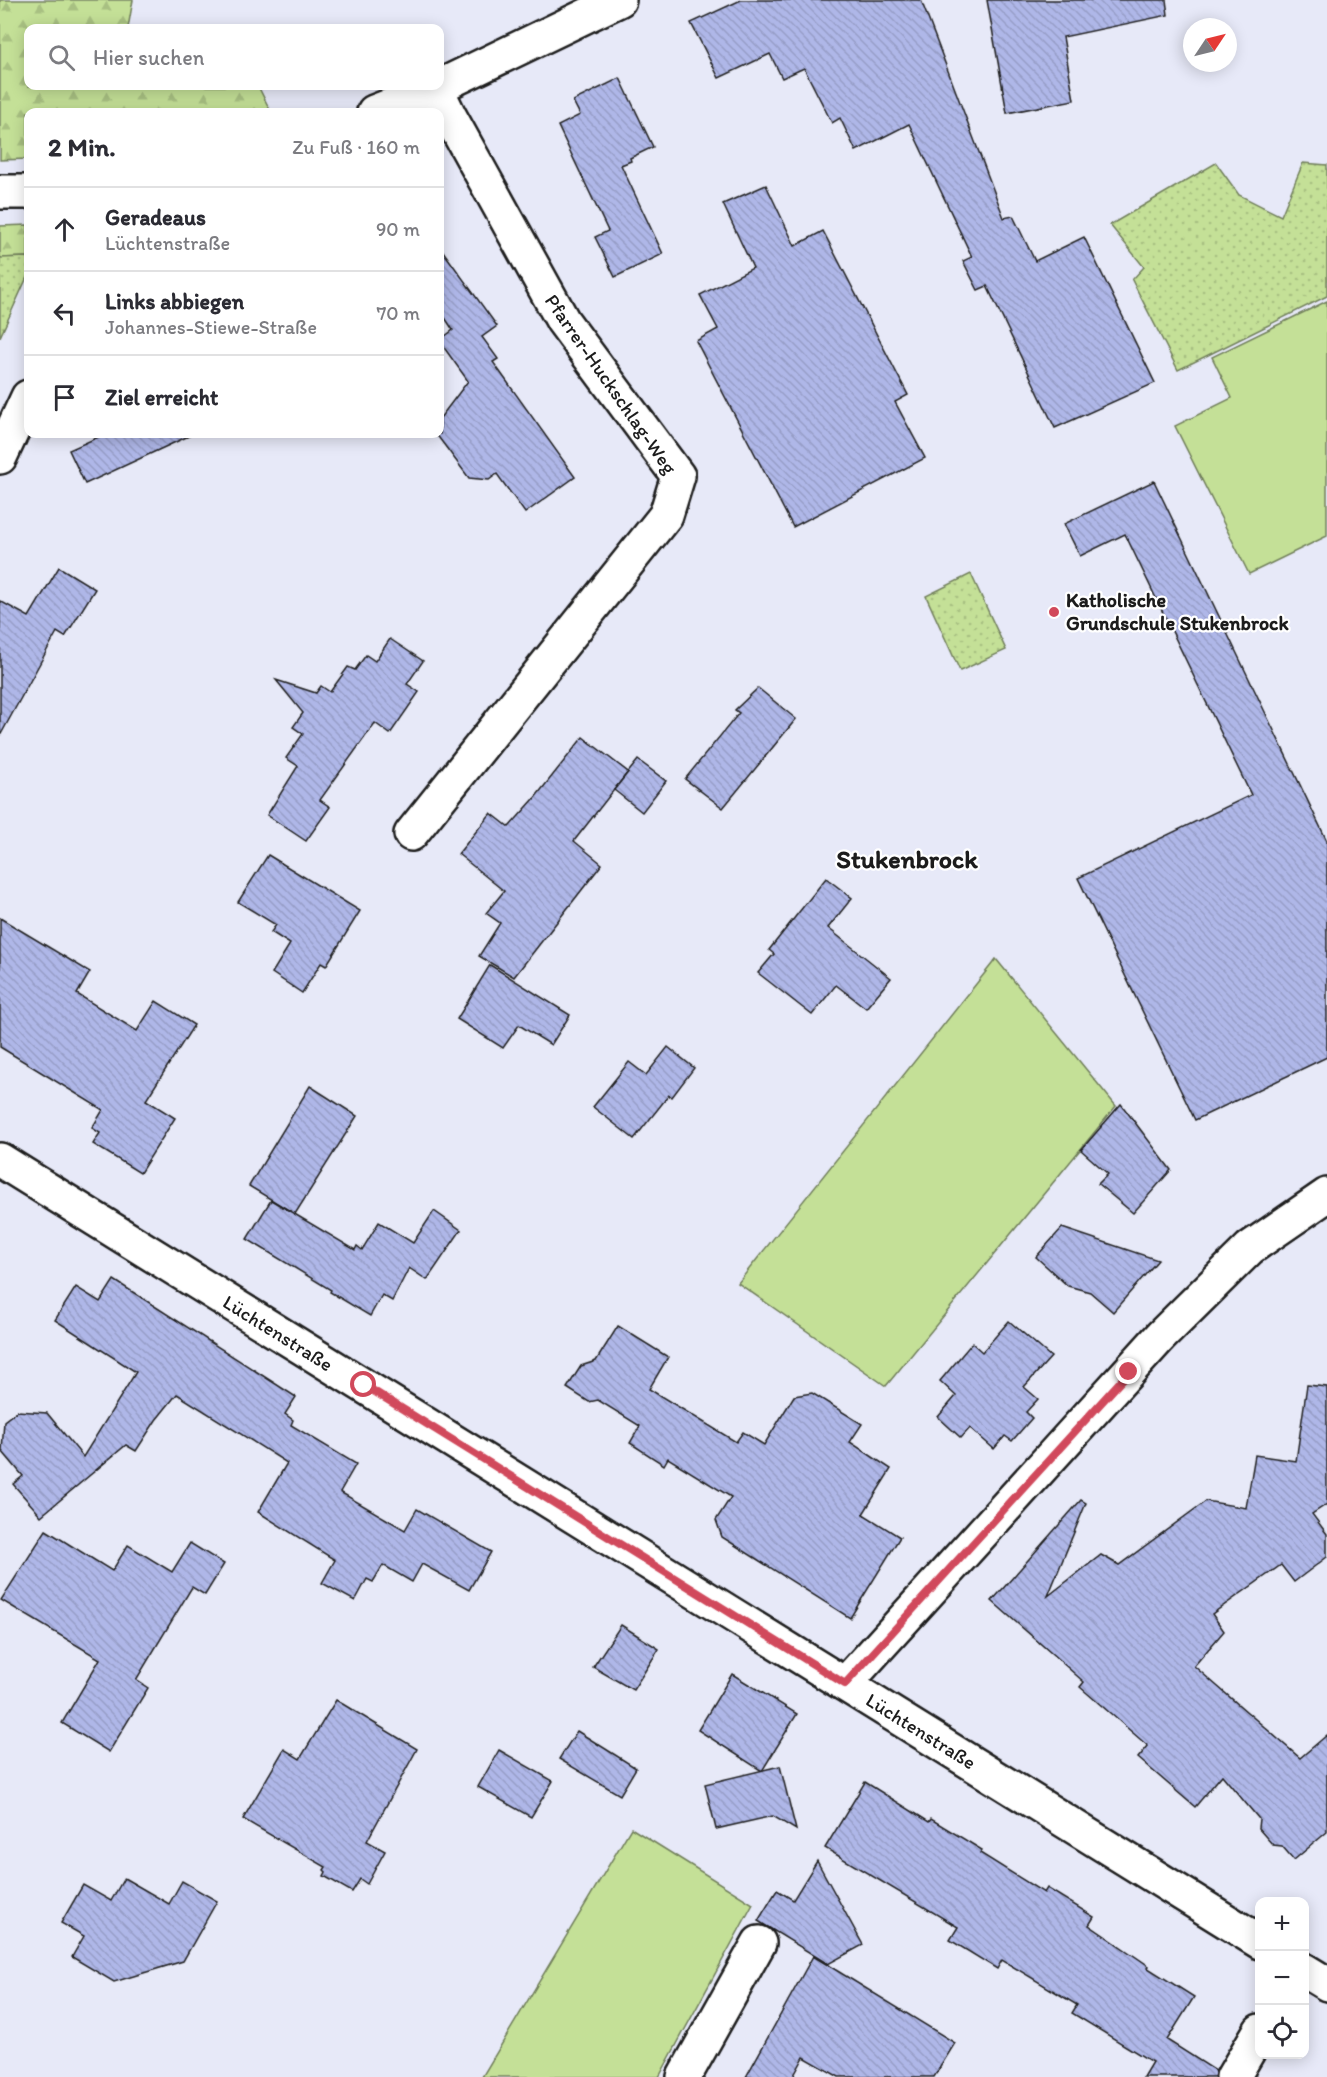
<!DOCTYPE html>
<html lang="de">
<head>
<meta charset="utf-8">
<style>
	:root { --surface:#fff; --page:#f2f2f3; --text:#2b2b33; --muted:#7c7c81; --line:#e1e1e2 }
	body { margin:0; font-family:Itim,sans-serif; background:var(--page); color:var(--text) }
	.controls { position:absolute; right:18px; bottom:18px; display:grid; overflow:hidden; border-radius:12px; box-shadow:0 3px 15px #0003 }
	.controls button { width:54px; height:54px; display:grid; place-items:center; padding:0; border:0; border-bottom:2px solid var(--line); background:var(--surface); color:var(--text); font:30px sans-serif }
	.compass { position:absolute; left:1183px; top:18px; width:54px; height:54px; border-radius:50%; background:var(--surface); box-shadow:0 3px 15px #0003; rotate:55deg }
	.stop { position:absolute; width:18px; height:18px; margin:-14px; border:4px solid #d1495b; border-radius:50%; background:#fff }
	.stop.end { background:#d1495b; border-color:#fff; box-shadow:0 2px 6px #0008 }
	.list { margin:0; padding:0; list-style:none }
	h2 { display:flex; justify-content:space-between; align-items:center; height:78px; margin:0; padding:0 24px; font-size:26px }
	h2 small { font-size:20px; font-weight:400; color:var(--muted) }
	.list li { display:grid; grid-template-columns:39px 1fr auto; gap:18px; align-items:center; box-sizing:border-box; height:84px; padding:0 24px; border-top:2px solid var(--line) }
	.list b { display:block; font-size:22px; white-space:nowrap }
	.list p { margin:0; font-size:20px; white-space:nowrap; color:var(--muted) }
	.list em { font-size:20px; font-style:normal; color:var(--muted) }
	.icon { flex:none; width:33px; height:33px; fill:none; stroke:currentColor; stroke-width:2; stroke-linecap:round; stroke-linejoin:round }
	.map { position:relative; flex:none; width:1327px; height:2077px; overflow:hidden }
	.search { position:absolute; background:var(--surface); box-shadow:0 3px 15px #0003; left:24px; top:24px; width:420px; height:66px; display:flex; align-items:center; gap:15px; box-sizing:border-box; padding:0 21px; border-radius:12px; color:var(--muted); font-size:22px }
	.panel { position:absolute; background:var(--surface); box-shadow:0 3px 15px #0003; left:24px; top:108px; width:420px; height:330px; border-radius:12px }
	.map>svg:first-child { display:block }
	.grass { fill:#c4e097; stroke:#707e5a; stroke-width:1.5 }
	.forest { fill:url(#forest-firs); stroke:#707e5a; stroke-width:1.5 }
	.park { fill:url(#park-dots); stroke:#707e5a; stroke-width:1.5 }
	.building { fill:url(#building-back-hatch); stroke:#1c1c1c; stroke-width:1.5 }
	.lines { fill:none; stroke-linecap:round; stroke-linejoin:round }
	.minor-casing { stroke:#1c1c1c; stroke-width:38 }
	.tertiary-casing { stroke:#1c1c1c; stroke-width:38 }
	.minor { stroke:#fff; stroke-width:33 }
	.tertiary { stroke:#fff; stroke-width:33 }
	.route { stroke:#d1495b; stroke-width:8 }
	.poi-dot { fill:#d1495b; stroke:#fff; stroke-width:2 }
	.labels { text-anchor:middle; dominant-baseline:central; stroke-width:4.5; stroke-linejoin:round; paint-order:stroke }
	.street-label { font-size:20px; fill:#1c1c1c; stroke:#fff }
	.poi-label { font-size:20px; font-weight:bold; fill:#1c1c1c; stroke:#fff; text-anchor:start }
	.district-label { font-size:26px; font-weight:bold; fill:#1c1c1c; stroke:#fff }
</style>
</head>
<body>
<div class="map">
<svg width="1327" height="2077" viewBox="0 0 1327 2077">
	<defs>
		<pattern id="forest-firs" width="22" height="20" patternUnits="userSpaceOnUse" patternTransform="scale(1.5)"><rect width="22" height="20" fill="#c4e097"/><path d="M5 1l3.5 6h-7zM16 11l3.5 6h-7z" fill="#a8c082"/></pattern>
		<pattern id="park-dots" width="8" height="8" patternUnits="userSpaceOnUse" patternTransform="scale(1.5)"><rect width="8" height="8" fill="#c4e097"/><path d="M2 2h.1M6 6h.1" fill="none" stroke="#a8c082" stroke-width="1.8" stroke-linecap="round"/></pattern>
		<pattern id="building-back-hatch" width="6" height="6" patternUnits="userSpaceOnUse" patternTransform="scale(1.5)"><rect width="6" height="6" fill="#afb7e8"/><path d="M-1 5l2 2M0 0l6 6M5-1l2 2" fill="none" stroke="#969dc6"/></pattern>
	</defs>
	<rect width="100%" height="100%" fill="#e7e9f8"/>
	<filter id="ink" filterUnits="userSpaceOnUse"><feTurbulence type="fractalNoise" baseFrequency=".0167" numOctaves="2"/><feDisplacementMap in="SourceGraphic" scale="12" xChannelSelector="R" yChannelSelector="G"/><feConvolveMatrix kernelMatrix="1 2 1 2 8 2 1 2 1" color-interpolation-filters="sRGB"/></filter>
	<g filter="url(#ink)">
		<g class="grass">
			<path d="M1327 301V536L1249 574 1175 426 1232 398 1212 357Z"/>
			<path d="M996 959 1116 1106 886 1386 738 1283Z"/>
			<path d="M631 1828 753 1904 659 2077H482Z"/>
		</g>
		<g class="forest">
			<path d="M0 0H133L128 28H28V86H258L271 112H28V159L0 160Z"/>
			<path d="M28 225V257L0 258V226Z"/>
		</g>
		<g class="park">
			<path d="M1216 163 1239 195 1281 216 1303 163 1327 165V296L1178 370 1132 280 1144 267 1110 225Z"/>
			<path d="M28 257V275L0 337V258Z"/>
			<path d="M971 574 1006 650 960 671 926 596Z"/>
		</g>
		<g class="building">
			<path d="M741 0H921L1004 218 1013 216 1035 261 1084 237 1155 383 1055 428 987 286 978 290 963 261 972 257 909 124 856 151 840 118 832 123 804 68 782 78 770 54 719 78 691 23Z"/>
			<path d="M987 0H1166L1168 15 1063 37 1074 100 1007 113Z"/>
			<path d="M620 78 653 147 630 158 631 161 621 165 663 254 615 277 595 237 608 231 558 126 580 115 573 101Z"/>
			<path d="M766 185 795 246 823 231 908 395 895 402 925 458 793 527 696 341 718 329 700 295 753 268 723 204Z"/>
			<path d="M440 247 497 326 482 337 498 359 493 362 575 477 525 513 497 474 489 480 469 478 436 434H440V418L468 381 440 342V340L453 330 440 310Z"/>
			<path d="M105 434H193L85 484 69 450Z"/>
			<path d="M1154 481 1327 841V1057L1195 1120 1078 878 1251 795 1125 534 1080 556 1064 524Z"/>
			<path d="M59 567 95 589 65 637 57 632 0 736V601L29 617Z"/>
			<path d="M390 639 423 661 407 684 419 692 390 734 375 723 320 800 330 807 306 841 267 815 298 766 286 758 303 734 293 727 303 713 276 680 316 693 321 686 330 692 348 667 355 670 366 655 375 661Z"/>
			<path d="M758 688 796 719 723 808 685 779 739 713 735 710Z"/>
			<path d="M583 737 628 772 574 841 602 864 514 977 479 956 500 923 486 913 504 891 458 854 491 813 509 827 534 799Z"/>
			<path d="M638 760 666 781 642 812 614 790Z"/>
			<path d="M268 855 360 911 326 966 321 963 302 993 272 973 290 944 271 932 276 925 238 902Z"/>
			<path d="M826 878 852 898 828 928 891 978 866 1008 836 985 812 1015 758 973 774 954 769 950Z"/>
			<path d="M0 918 90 972 77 994 137 1031 156 1001 194 1025 146 1100 175 1118 140 1173 93 1144 100 1133 92 1128 103 1110 0 1047Z"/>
			<path d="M490 965 570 1015 551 1045 519 1025 503 1048 457 1019Z"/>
			<path d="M668 1047 694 1068 672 1097 669 1095 634 1139 593 1107 629 1062 646 1075Z"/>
			<path d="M310 1086 357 1116 295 1214 249 1186Z"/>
			<path d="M1121 1104 1171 1170 1133 1213 1098 1184 1108 1174 1081 1150Z"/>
			<path d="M271 1200 355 1250 357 1246 362 1250 379 1222 413 1243 434 1211 461 1230 427 1280 409 1268 392 1301 382 1295 370 1316 330 1292 331 1290 247 1239Z"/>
			<path d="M1062 1228 1158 1260 1113 1312 1090 1292 1068 1286 1036 1257Z"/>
			<path d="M114 1280 296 1397 285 1414 293 1420 291 1425 356 1464 340 1492 405 1530 417 1509 491 1552 469 1590 422 1564 412 1582 383 1565 373 1582 367 1579 355 1601 322 1583 335 1560 258 1512 287 1463 177 1394 156 1420 136 1451 126 1445 41 1516 13 1484 23 1476 2 1451 4 1421 17 1411 47 1413 83 1457 136 1372 55 1320 76 1287 100 1302Z"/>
			<path d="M1009 1321 1051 1357 1024 1387 1038 1399 1026 1412 1032 1418 1012 1441 1005 1436 994 1449 970 1428 961 1438 938 1417 956 1396 940 1381 972 1343 982 1352Z"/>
			<path d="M618 1326 668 1357 649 1389 736 1442 743 1432 764 1445 794 1396 812 1393 862 1424 850 1442 891 1469 863 1514 900 1537 850 1618 722 1537 716 1520 731 1497 668 1458 664 1465 630 1443 640 1426 598 1400 589 1402 567 1388 581 1366 596 1361Z"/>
			<path d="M1307 1385 1327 1387V1504L1312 1514 1327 1534V1557L1294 1582 1281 1565 1212 1614 1224 1631 1194 1666 1300 1758 1327 1735V1832L1294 1860 1282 1846 1273 1845 1258 1828 1259 1819 1222 1775 1195 1807 1138 1758 1148 1746 1080 1687 1084 1682 992 1601 1081 1500 1086 1503 1048 1596 1101 1555 1119 1565 1206 1501 1246 1508 1255 1455 1296 1461Z"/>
			<path d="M46 1530 112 1571 128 1545 172 1572 190 1543 224 1564 205 1595 192 1587 136 1680 148 1688 109 1752 62 1723 100 1659 1 1600Z"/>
			<path d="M621 1625 659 1649 633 1690 593 1667Z"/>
			<path d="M732 1674 797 1714 762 1771 698 1730Z"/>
			<path d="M336 1700 417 1749 367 1841 385 1851 367 1884 360 1879 352 1892 324 1876 326 1872 324 1870 326 1867 243 1819 284 1749 300 1759Z"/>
			<path d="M577 1731 636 1768 620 1795 559 1759Z"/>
			<path d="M499 1750 553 1781 531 1817 478 1787Z"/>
			<path d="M780 1766 796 1830 773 1816 716 1829 705 1784Z"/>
			<path d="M865 1782 929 1822 931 1819 982 1850 980 1853 1044 1893 1047 1888 1094 1917 1089 1925 1149 1966 1148 1968 1194 1997 1167 2040 1216 2071 1214 2077H1143L1152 2062 1072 2013 1077 2005 1002 1960 997 1969 950 1940 958 1927 825 1848Z"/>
			<path d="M817 1861 863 1945 828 1964 758 1921 777 1890 793 1900Z"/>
			<path d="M124 1878 169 1904 182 1881 217 1901 183 1961 114 1982 72 1957 84 1936 61 1923 83 1885 111 1901Z"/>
			<path d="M813 1956 955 2043 934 2077H839L804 2057 793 2077H746Z"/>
		</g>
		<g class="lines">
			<defs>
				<g id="minor">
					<path d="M0 457 28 397"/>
					<path d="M411 834 666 515 678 476 563 321 449 115 436 88"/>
					<path d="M0 1160 1260 1942"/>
					<path d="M845 1684 1161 1336 1250 1248 1327 1195"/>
					<path d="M1304 1970 1327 1984"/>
					<path d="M684 2077 759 1943"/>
					<path d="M1233 2077 1260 2031"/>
				</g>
				<g id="tertiary">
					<path d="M374 112 436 88 619 0"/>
					<path d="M0 192H28"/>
				</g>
			</defs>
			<use href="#minor" class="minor-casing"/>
			<use href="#tertiary" class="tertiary-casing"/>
			<use href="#minor" class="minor"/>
			<use href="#tertiary" class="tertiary"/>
		</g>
	</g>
	<g class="lines" filter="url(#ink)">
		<path class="route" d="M364 1385 845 1684 1129 1372"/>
	</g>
	<circle class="poi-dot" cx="1054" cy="612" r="6"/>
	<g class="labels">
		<g class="street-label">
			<text transform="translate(611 384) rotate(55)">Pfarrer-Huckschlag-Weg</text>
			<text transform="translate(278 1333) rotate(32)">Lüchtenstraße</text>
			<text transform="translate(921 1731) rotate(32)">Lüchtenstraße</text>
		</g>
		<g class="poi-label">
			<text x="1066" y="600">Katholische<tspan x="1066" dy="23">Grundschule Stukenbrock</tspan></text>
		</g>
		<g class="district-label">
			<text x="907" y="859">Stukenbrock</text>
		</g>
	</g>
</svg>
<div class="controls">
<button>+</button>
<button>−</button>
<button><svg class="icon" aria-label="locate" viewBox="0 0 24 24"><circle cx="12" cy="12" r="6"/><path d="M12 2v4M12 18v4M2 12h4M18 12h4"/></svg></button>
</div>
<svg class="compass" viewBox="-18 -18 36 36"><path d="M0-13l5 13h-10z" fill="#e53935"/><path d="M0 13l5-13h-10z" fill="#7c7c81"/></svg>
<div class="stop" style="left:364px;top:1385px"></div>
<div class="stop end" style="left:1129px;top:1372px"></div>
<div class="search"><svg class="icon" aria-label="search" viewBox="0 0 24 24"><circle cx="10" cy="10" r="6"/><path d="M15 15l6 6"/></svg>Hier suchen</div>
<section class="panel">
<h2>2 Min.<small>Zu Fuß · 160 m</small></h2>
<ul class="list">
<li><svg class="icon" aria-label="ahead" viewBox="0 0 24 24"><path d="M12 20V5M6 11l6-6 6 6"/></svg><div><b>Geradeaus</b><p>Lüchtenstraße</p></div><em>90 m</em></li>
<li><svg class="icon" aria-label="left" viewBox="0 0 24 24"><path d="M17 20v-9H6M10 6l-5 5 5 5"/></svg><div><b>Links abbiegen</b><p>Johannes-Stiewe-Straße</p></div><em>70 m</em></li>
<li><svg class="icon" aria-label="arrive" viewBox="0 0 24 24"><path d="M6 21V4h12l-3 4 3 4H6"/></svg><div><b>Ziel erreicht</b></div></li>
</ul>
</section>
</div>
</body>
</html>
